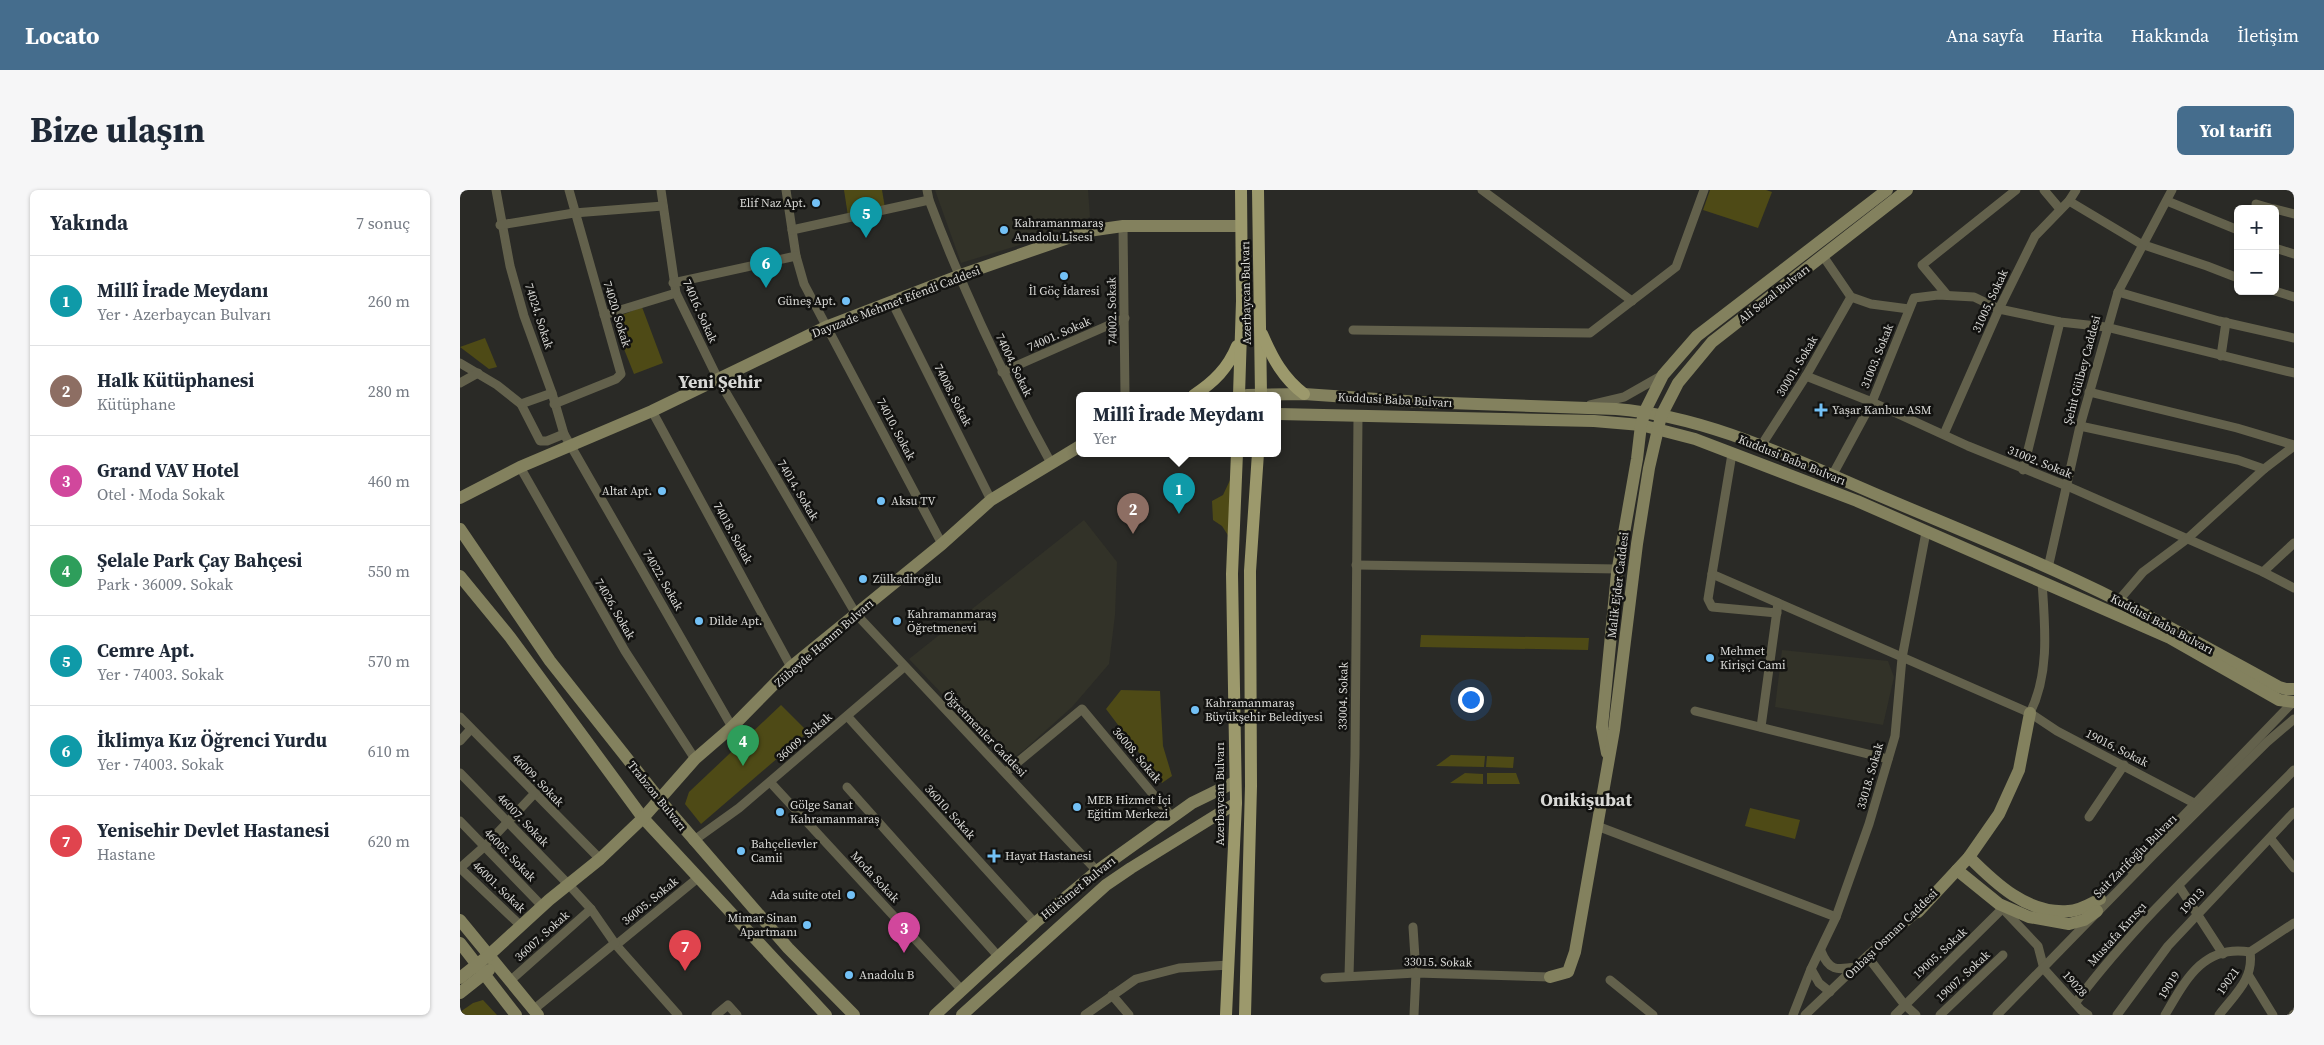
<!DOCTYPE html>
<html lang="tr">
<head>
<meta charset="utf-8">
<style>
	:root { --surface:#fff; --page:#f6f6f7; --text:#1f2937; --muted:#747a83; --line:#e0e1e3; --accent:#456d8d }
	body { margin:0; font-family:"Source Serif 4",serif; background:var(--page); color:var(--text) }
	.controls { position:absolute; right:15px; top:15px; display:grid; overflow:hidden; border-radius:8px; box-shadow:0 1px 4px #0004 }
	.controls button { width:45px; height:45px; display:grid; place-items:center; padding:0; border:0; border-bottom:1px solid var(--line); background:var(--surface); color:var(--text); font:25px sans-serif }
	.you { position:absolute; left:1010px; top:509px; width:18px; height:18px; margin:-12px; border:4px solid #fff; border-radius:50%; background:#1a73e8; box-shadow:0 0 0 8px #1a73e833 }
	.badge { display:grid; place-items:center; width:32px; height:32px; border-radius:50%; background:var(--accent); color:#fff; font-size:16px; font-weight:700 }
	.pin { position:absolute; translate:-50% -41px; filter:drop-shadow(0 1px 2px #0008) }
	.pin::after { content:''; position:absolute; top:26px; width:18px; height:15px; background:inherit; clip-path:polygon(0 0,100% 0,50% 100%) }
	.popup { position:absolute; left:616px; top:202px; width:205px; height:65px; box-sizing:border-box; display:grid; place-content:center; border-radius:8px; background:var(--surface); filter:drop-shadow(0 1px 4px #0005); font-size:16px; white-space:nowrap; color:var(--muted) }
	.popup b { font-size:19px; color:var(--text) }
	.popup::after { content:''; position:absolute; left:50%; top:100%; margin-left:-10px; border:10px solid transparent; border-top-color:var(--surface) }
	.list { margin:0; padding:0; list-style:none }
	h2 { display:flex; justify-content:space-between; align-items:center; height:65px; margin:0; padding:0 20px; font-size:21px }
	h2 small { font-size:16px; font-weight:400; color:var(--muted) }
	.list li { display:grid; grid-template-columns:32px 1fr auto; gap:15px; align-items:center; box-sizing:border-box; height:90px; padding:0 20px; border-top:1px solid var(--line) }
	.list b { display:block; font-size:19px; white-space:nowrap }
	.list p { margin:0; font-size:16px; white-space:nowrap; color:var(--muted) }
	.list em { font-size:16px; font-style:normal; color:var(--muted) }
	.map { position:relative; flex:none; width:1834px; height:825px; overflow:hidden; border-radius:8px }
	header { display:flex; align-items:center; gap:30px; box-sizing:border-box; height:70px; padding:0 25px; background:var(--accent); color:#fff }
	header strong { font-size:24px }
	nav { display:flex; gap:28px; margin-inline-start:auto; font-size:18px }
	.intro { display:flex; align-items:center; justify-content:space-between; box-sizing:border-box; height:120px; padding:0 30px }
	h1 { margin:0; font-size:35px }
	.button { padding:12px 22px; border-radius:8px; background:var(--accent); color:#fff; font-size:18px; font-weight:700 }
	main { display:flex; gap:30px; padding:0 30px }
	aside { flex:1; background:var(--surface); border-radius:8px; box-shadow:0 1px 4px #0004 }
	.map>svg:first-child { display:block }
	.built { fill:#323228 }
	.green { fill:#4e4a16 }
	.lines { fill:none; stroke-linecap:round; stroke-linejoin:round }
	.street { stroke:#63614c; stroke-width:9 }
	.secondary { stroke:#83815e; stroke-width:12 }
	.primary { stroke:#9c996c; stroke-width:12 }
	.poi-dot { fill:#73c1f6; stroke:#121210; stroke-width:2 }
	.labels { text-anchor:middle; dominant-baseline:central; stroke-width:5; stroke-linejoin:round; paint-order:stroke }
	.poi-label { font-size:12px; fill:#d9d9d6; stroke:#121210; text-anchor:start }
	.street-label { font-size:12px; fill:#d9d9d6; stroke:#121210 }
	.district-label { font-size:18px; font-weight:bold; fill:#d9d9d6; stroke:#121210 }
</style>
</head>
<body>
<header>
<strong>Locato</strong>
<nav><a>Ana sayfa</a><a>Harita</a><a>Hakkında</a><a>İletişim</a></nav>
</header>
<div class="intro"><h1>Bize ulaşın</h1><a class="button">Yol tarifi</a></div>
<main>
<aside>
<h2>Yakında<small>7 sonuç</small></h2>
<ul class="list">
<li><span class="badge" style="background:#0f9aa8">1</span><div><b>Millî İrade Meydanı</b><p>Yer · Azerbaycan Bulvarı</p></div><em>260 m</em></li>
<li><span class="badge" style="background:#8d6e63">2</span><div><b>Halk Kütüphanesi</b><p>Kütüphane</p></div><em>280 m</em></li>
<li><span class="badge" style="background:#d1479c">3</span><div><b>Grand VAV Hotel</b><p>Otel · Moda Sokak</p></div><em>460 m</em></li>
<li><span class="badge" style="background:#2e9e5b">4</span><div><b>Şelale Park Çay Bahçesi</b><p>Park · 36009. Sokak</p></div><em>550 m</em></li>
<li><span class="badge" style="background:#0f9aa8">5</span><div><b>Cemre Apt.</b><p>Yer · 74003. Sokak</p></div><em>570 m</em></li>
<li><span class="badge" style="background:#0f9aa8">6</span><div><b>İklimya Kız Öğrenci Yurdu</b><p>Yer · 74003. Sokak</p></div><em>610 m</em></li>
<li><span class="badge" style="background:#e0444e">7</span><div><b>Yenisehir Devlet Hastanesi</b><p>Hastane</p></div><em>620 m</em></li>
</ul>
</aside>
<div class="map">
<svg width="1834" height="825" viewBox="0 0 1834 825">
	<rect width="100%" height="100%" fill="#2a2a26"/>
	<g class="built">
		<path d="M475 0H628L630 27 566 53 501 73Z"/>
		<path d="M624 330 657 372 655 425 649 474 612 517 564 560 547 572 449 469Z"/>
		<path d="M1322 460 1428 471 1434 487 1423 535 1315 517Z"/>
	</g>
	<g class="green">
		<path d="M384 0H422L425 18 388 26Z"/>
		<path d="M1250 0H1306L1312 2 1298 38 1243 20Z"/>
		<path d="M182 117 203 173 174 184 152 129Z"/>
		<path d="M25 148 37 177 29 179 0 157Z"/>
		<path d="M771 288V350L762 336 753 330 752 311 763 305Z"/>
		<path d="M961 445 1129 448 1128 460 960 457Z"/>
		<path d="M661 500 700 501 703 556 712 586 702 593 646 519Z"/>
		<path d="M321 515 348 542 241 634 225 614 229 602Z"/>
		<path d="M991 565 1025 566 1024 577 976 576Z"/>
		<path d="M1027 566 1054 567 1053 578 1026 577Z"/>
		<path d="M1005 583 1023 584V594L990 593Z"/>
		<path d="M1027 583H1056L1060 594H1027Z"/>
		<path d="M1290 618 1340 630 1335 649 1285 636Z"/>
		<path d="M23 810 37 825H0V822L13 813Z"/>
	</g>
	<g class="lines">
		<g class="street">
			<path d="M36 0 50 76 64 126 92 203 104 244 272 537"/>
			<path d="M201 0 216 103 258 189 396 424 637 681"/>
			<path d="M326 0 336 66 344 94 482 354"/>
			<path d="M467 0 469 10C504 103 543 186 591 273"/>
			<path d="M1022 0 1172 111"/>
			<path d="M1584 0 1600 19"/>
			<path d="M1609 11 1681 54 1747 76 1778 88"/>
			<path d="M1707 11 1778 40"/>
			<path d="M1796 14 1813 19"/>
			<path d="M1815 19 1834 24"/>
			<path d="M40 35 114 23 203 16"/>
			<path d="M663 36 665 205"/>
			<path d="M332 40 469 10"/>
			<path d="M1815 58 1834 64"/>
			<path d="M1363 66 1391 107 1411 114 1449 119"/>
			<path d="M213 93 336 66"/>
			<path d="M1815 101 1834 107"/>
			<path d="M1658 102 1759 131 1834 148"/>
			<path d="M1487 105 1462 75 1556 0"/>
			<path d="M432 112 531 310"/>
			<path d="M144 125 216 103"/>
			<path d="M893 140 1130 143 1216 77 1244 0"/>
			<path d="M1761 166 1766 132"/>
			<path d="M0 173 37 195 61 214 80 251H87L104 244"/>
			<path d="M542 182 665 128"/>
			<path d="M1346 186 1412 212 1508 256 1607 296 1803 382 1834 398"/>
			<path d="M0 193 18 183"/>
			<path d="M1629 202 1777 238 1834 255"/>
			<path d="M61 214 92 203"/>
			<path d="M94 214 156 189 161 184 109 0"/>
			<path d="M1130 215 1164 207 1201 186"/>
			<path d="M192 221 331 477"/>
			<path d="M1620 236 1778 270 1804 279"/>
			<path d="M1484 244 1539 119 1575 46 1609 11 1616 0"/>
			<path d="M1301 256 1346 186 1391 107"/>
			<path d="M1272 264 1252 384 1570 523 1597 541 1734 613"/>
			<path d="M60 277 165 461 235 569"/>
			<path d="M1563 280 1600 132"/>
			<path d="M1372 286 1412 212 1454 108 1478 105 1514 107 1539 119 1600 132 1646 137 1834 183"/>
			<path d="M896 375 1158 379"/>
			<path d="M1588 378 1620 236 1658 102 1712 0"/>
			<path d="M1803 382 1834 353"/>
			<path d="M1252 384 1248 409 1252 417 1317 423"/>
			<path d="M1659 410 1683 382 1727 349 1804 279 1834 256"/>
			<path d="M1235 521 1428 569"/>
			<path d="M1570 523C1590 483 1585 436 1582 392"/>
			<path d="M0 527 140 669"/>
			<path d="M388 527 575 733"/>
			<path d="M1301 537 1318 413"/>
			<path d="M0 551 11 539"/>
			<path d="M546 582 622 519 712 627"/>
			<path d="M0 583 109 695 131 719 156 755 218 825"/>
			<path d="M310 592 501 799"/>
			<path d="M387 597 538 766"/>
			<path d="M1629 627 1664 575"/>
			<path d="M0 631 82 716"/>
			<path d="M1137 636 1376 727"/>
			<path d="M1810 648 1834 678"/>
			<path d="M233 651 279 618 444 477"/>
			<path d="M0 678 25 656 74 604"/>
			<path d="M0 678 60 735"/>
			<path d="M1671 680 1834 511"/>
			<path d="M1719 696 1763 764"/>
			<path d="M1541 717 1578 756 1584 779"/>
			<path d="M953 737 956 783 954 825"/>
			<path d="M156 755 239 687"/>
			<path d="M1361 761C1369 781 1376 780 1396 777"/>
			<path d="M1407 766 1444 814 1456 825"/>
			<path d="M1351 779 1359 793 1370 802"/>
			<path d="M1584 779 1621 820 1628 825"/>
			<path d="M889 786 895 565 898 227"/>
			<path d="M1789 786 1813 825"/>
			<path d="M865 788 956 783 1090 787"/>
			<path d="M1150 790 1193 825"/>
			<path d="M50 791 131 719"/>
			<path d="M652 805 669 825"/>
			<path d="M1616 812C1680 727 1760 655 1834 580"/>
			<path d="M73 820 155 753"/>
			<path d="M256 825 268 815 277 825"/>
			<path d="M625 825 676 789 719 778 769 775"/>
			<path d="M1333 825 1351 779 1376 727 1409 634 1435 546 1442 468 1466 342"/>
			<path d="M1345 825 1407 766 1458 722"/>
			<path d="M1435 825 1542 719"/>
			<path d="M1480 825 1543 765"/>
			<path d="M1537 825 1694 664 1807 552 1834 529"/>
			<path d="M1657 825 1708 756 1834 622"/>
			<path d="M1705 825C1725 791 1743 754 1790 762"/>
			<path d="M1759 825C1775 804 1794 789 1790 762L1834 733"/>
			<path d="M1833 825 1834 824"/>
		</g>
		<g class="secondary">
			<path d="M787 205 844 204 961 212 1156 219C1246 226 1331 268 1413 303 1495 338 1579 371 1659 411 1713 438 1766 468 1819 497L1826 499H1834"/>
			<path d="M818 224 1134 231 1181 235 1235 249 1397 311 1710 448 1819 510 1834 512"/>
			<path d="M0 308 60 277 192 221 368 136 498 86 628 41 663 36H781"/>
			<path d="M0 339 90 471 204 615 328 758 394 825"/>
			<path d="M0 386 50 447 183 628 366 825"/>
			<path d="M1147 563 1142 537 1157 383 1177 269 1181 235 1185 221 1203 185 1237 146 1427 0"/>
			<path d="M1509 667C1535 693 1567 724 1608 721 1619 721 1630 714 1640 709"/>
			<path d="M1497 680 1539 714 1569 727 1609 734 1624 730 1637 721"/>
			<path d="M1458 722 1509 667 1539 624 1559 580 1570 523"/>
			<path d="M0 730 78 825"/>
			<path d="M0 753 56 825"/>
			<path d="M1090 787 1108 782 1115 762 1154 540 1177 354 1189 278 1201 226 1218 193 1252 152 1447 0"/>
			<path d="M0 788 29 765 89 710 140 669 183 628 235 569 272 537 331 477 482 354 531 310 620 256"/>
			<path d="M0 803 29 780"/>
			<path d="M475 825 575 733 637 681 732 613 775 592"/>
			<path d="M502 825 646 695 671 678 776 613"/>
		</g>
		<g class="primary">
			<path d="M798 0 801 205"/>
			<path d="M802 144C813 169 823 188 844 204"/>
			<path d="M734 205C754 192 768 178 777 156"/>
			<path d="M779 205 782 111 781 0"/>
			<path d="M766 825 776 613 772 384 777 263"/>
			<path d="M785 825 791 596 790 381 798 263"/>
		</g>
	</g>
	<g class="poi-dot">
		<circle cx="356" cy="13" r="5"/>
		<circle cx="544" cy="40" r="5"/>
		<circle cx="604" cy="86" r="5"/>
		<circle cx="386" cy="111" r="5"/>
		<path d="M1358.5 212.5h5v5h5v5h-5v5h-5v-5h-5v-5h5z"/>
		<circle cx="202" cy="301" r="5"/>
		<circle cx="421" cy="311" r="5"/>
		<circle cx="403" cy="389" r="5"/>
		<circle cx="239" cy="431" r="5"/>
		<circle cx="437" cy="431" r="5"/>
		<circle cx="1250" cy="468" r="5"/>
		<circle cx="735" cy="520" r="5"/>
		<circle cx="617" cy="617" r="5"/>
		<circle cx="320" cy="622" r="5"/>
		<circle cx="281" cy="661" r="5"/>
		<path d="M531.5 658.5h5v5h5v5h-5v5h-5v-5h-5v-5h5z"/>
		<circle cx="391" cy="705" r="5"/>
		<circle cx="347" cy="735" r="5"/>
		<circle cx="389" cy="785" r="5"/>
	</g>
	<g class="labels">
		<g class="poi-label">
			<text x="346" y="13" text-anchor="end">Elif Naz Apt.</text>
			<text x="554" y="33">Kahramanmaraş<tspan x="554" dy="14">Anadolu Lisesi</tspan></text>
			<text x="604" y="101" text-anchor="middle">İl Göç İdaresi</text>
			<text x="376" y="111" text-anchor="end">Güneş Apt.</text>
			<text x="1372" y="220">Yaşar Kanbur ASM</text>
			<text x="192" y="301" text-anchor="end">Altat Apt.</text>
			<text x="431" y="311">Aksu TV</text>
			<text x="413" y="389">Zülkadiroğlu</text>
			<text x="447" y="424">Kahramanmaraş<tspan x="447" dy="14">Öğretmenevi</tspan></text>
			<text x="249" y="431">Dilde Apt.</text>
			<text x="1260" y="461">Mehmet<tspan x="1260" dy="14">Kirişçi Cami</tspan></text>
			<text x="745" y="513">Kahramanmaraş<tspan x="745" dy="14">Büyükşehir Belediyesi</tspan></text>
			<text x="627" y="610">MEB Hizmet İçi<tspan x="627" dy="14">Eğitim Merkezi</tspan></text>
			<text x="330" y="615">Gölge Sanat<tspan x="330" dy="14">Kahramanmaraş</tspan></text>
			<text x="291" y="654">Bahçelievler<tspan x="291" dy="14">Camii</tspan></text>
			<text x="545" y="666">Hayat Hastanesi</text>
			<text x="381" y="705" text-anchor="end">Ada suite otel</text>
			<text x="337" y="728" text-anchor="end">Mimar Sinan<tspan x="337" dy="14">Apartmanı</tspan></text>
			<text x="399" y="785">Anadolu B</text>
		</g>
		<g class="street-label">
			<text transform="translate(786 103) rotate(-91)">Azerbaycan Bulvarı</text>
			<text transform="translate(1314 104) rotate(-38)">Ali Sezal Bulvarı</text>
			<text transform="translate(1530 111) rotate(-65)">31005. Sokak</text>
			<text transform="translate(436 112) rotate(-21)">Dayızade Mehmet Efendi Caddesi</text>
			<text transform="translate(240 121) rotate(66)">74016. Sokak</text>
			<text transform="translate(652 121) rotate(-91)">74002. Sokak</text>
			<text transform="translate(157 124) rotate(73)">74020. Sokak</text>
			<text transform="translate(79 126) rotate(72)">74024. Sokak</text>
			<text transform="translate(599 144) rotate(-24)">74001. Sokak</text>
			<text transform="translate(1417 166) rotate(-68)">31003. Sokak</text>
			<text transform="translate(554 175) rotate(64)">74004. Sokak</text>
			<text transform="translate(1337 176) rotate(-59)">30001. Sokak</text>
			<text transform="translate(1622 180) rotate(-75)">Şehit Gülbey Caddesi</text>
			<text transform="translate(493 205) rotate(63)">74008. Sokak</text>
			<text transform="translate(935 210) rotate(3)">Kuddusi Baba Bulvarı</text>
			<text transform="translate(436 239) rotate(62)">74010. Sokak</text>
			<text transform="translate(1332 270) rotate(22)">Kuddusi Baba Bulvarı</text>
			<text transform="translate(1580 272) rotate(22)">31002. Sokak</text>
			<text transform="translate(338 300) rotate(59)">74014. Sokak</text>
			<text transform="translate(273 343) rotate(61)">74018. Sokak</text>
			<text transform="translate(203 390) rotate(60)">74022. Sokak</text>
			<text transform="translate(1158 395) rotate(-83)">Malik Ejder Caddesi</text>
			<text transform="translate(155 419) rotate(60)">74026. Sokak</text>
			<text transform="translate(1702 434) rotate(28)">Kuddusi Baba Bulvarı</text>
			<text transform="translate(364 453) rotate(-41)">Zübeyde Hanım Bulvarı</text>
			<text transform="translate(883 506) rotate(-89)">33004. Sokak</text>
			<text transform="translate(525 544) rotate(46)">Öğretmenler Caddesi</text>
			<text transform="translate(344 547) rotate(-40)">36009. Sokak</text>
			<text transform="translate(1657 558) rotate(27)">19016. Sokak</text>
			<text transform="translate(677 565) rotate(50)">36008. Sokak</text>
			<text transform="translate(1410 586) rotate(-74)">33018. Sokak</text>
			<text transform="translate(78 590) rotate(46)">46009. Sokak</text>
			<text transform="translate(760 604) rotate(-90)">Azerbaycan Bulvarı</text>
			<text transform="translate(197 606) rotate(51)">Trabzon Bulvarı</text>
			<text transform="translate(490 622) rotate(48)">36010. Sokak</text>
			<text transform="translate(63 630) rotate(46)">46007. Sokak</text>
			<text transform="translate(50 665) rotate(46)">46005. Sokak</text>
			<text transform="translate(1675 666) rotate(-45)">Sait Zarifoğlu Bulvarı</text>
			<text transform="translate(415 687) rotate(47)">Moda Sokak</text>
			<text transform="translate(39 697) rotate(44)">46001. Sokak</text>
			<text transform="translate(618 698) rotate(-39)">Hükümet Bulvarı</text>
			<text transform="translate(190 711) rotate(-39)">36005. Sokak</text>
			<text transform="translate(1732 711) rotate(-47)">19013</text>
			<text transform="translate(1431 744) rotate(-44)">Onbaşı Osman Caddesi</text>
			<text transform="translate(1657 744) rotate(-48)">Mustafa Kırısçı</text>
			<text transform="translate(82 746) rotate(-42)">36007. Sokak</text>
			<text transform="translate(1480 763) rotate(-43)">19005. Sokak</text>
			<text transform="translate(978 772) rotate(1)">33015. Sokak</text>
			<text transform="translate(1503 786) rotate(-43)">19007. Sokak</text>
			<text transform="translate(1768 791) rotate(-55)">19021</text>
			<text transform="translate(1615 794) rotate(48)">19028</text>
			<text transform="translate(1709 795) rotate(-58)">19019</text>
		</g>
		<g class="district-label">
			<text x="260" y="191">Yeni Şehir</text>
			<text x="1126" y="609">Onikişubat</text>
		</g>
	</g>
</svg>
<div class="controls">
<button>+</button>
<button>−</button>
</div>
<div class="you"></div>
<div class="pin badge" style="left:719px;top:324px;background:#0f9aa8">1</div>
<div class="popup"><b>Millî İrade Meydanı</b>Yer</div>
<div class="pin badge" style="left:673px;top:344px;background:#8d6e63">2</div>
<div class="pin badge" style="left:444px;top:763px;background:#d1479c">3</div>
<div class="pin badge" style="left:283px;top:576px;background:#2e9e5b">4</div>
<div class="pin badge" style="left:406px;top:48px;background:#0f9aa8">5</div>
<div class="pin badge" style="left:306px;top:98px;background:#0f9aa8">6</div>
<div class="pin badge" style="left:225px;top:781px;background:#e0444e">7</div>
</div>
</main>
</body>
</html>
